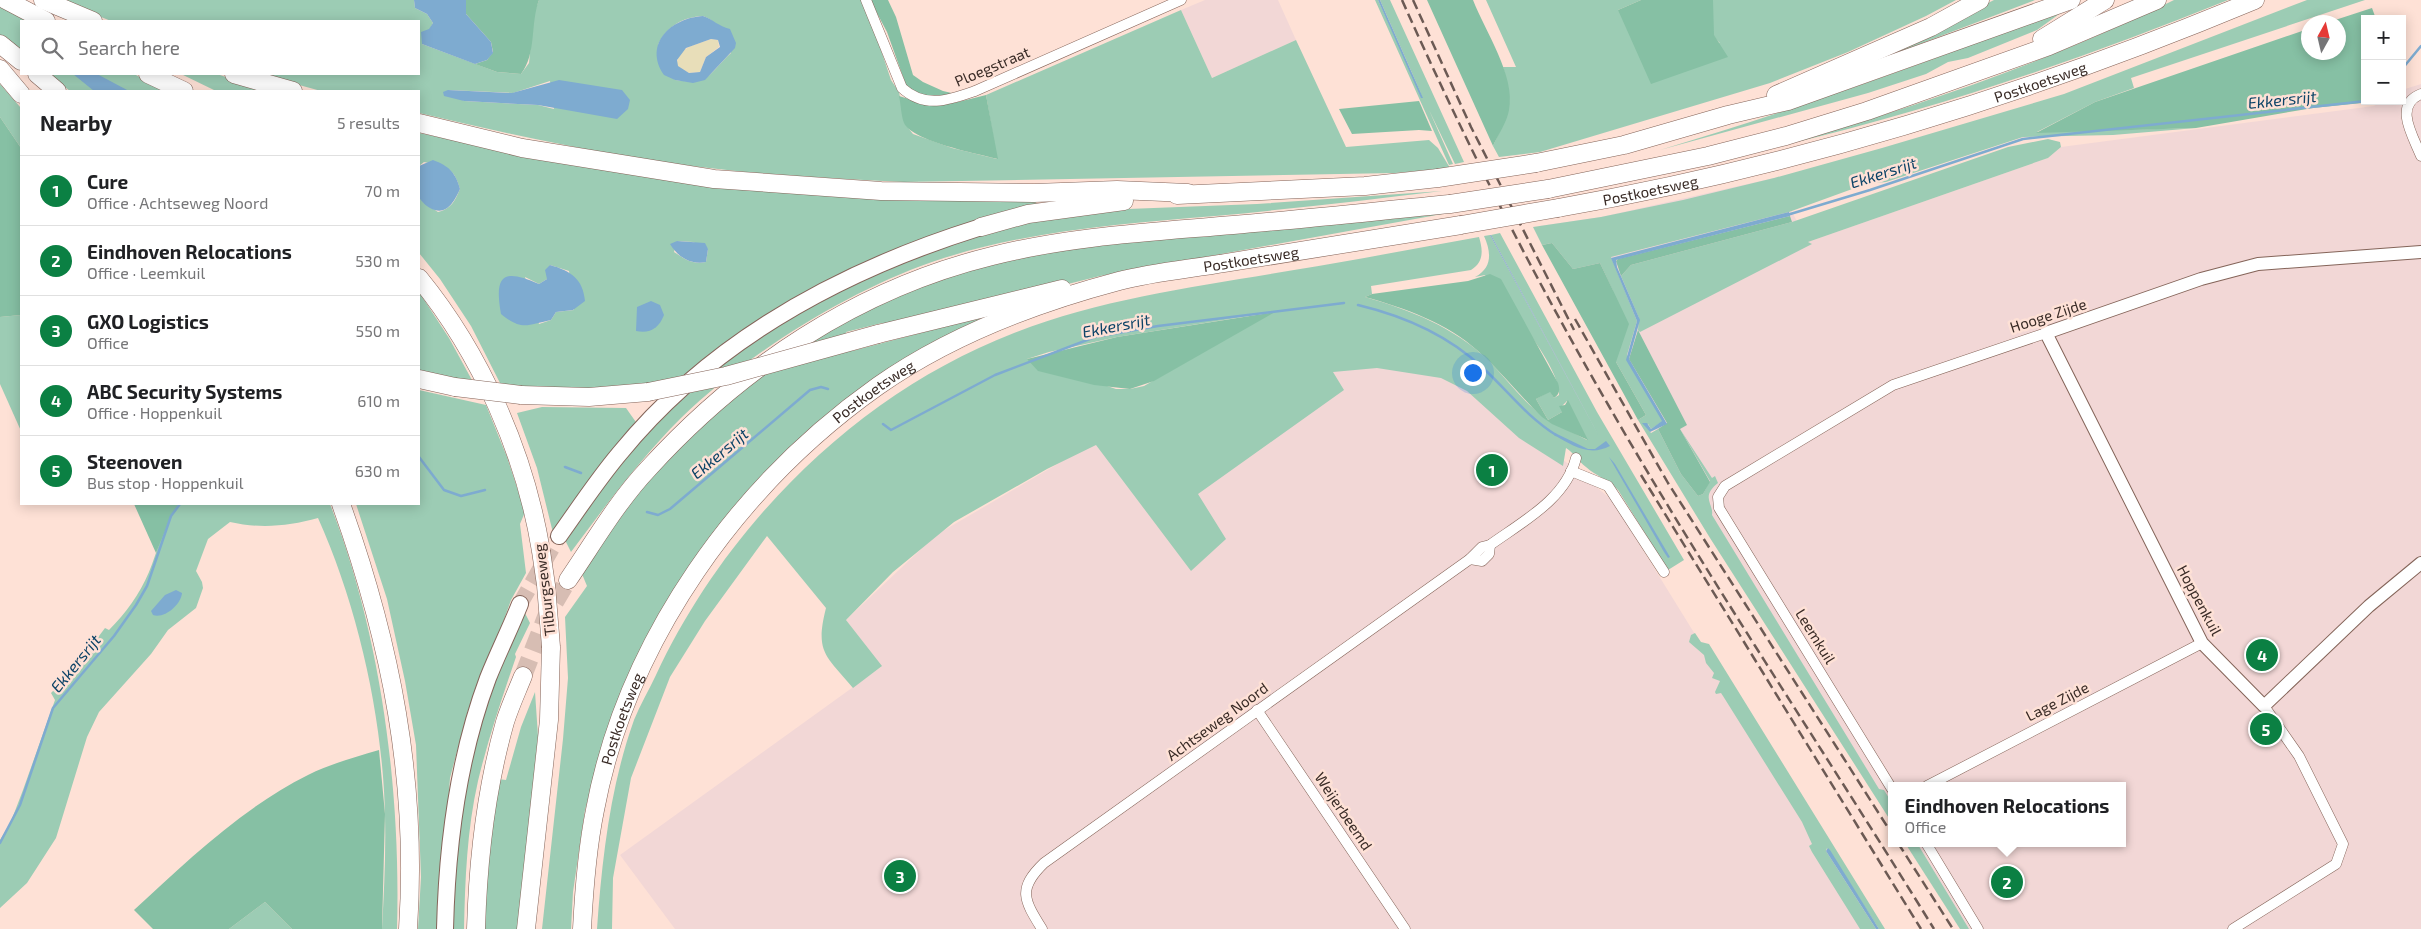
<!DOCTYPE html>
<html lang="en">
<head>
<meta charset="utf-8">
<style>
	:root { --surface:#fff; --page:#f2f2f2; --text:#202124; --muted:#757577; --line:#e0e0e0; --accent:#0b8043 }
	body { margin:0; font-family:"Exo 2",sans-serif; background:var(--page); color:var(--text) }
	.controls { position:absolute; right:15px; top:15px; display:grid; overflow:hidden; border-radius:0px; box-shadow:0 2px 12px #0003 }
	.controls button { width:45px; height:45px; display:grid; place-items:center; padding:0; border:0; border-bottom:1px solid var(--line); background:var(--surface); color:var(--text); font:25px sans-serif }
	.compass { position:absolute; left:2301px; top:15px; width:45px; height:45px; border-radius:50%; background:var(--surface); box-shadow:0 2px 12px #0003; rotate:8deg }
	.you { position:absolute; left:1472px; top:372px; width:18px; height:18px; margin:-12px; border:4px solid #fff; border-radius:50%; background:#1a73e8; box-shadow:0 0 0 8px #1a73e833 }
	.badge { display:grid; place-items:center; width:32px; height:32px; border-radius:50%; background:var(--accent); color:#fff; font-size:16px; font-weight:700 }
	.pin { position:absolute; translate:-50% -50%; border:2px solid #fff; box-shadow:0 1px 5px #0006 }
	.popup { position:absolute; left:1888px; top:782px; width:238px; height:65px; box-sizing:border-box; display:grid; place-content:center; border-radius:0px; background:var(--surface); filter:drop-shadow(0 1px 4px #0005); font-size:16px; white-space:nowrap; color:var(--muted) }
	.popup b { font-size:19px; color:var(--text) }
	.popup::after { content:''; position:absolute; left:50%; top:100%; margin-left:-10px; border:10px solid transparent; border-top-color:var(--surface) }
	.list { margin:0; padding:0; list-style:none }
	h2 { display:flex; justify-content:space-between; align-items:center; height:65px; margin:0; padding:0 20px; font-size:21px }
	h2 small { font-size:16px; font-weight:400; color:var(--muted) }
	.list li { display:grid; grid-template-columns:32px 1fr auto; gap:15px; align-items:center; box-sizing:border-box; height:70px; padding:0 20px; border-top:1px solid var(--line) }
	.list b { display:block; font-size:19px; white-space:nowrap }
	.list p { margin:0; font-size:16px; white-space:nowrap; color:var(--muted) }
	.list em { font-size:16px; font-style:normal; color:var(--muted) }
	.icon { flex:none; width:28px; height:28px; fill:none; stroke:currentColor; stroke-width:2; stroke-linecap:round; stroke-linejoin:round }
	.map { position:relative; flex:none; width:2421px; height:929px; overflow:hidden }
	.search { position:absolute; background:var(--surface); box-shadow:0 2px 12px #0003; left:20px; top:20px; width:400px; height:55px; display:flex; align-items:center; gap:12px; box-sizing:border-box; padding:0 18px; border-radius:0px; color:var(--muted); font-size:19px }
	.panel { position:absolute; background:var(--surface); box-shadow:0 2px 12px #0003; left:20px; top:90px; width:400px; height:415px; border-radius:0px }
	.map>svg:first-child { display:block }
	.industrial { fill:#f2d7d6 }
	.green { fill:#9cccb4; fill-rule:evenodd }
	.forest { fill:#86c0a4 }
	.sand { fill:#e8deb9 }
	.water { fill:#7eabd0; fill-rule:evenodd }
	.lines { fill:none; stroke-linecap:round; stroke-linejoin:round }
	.stream { stroke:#7eabd0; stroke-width:2.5 }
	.trunk-tunnel { stroke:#d7bdb3; stroke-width:16; stroke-dasharray:16 8; stroke-linecap:butt }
	.motorway-tunnel { stroke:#d7bdb3; stroke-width:18; stroke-dasharray:18 9; stroke-linecap:butt }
	.minor-casing { stroke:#846459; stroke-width:11 }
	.tertiary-casing { stroke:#846459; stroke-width:14 }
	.trunk-casing { stroke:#846459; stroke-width:18 }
	.motorway-casing { stroke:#846459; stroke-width:19 }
	.minor { stroke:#fff; stroke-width:10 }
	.tertiary { stroke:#fff; stroke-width:12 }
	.trunk { stroke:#fff; stroke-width:16 }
	.motorway { stroke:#fff; stroke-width:18 }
	.rail { stroke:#6c5a54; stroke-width:2.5; stroke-dasharray:10 5; stroke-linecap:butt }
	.motorway-bridge-casing { stroke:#846459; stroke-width:19; stroke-linecap:butt }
	.motorway-bridge { stroke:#fff; stroke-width:18 }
	.labels { text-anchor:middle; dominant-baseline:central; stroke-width:5; stroke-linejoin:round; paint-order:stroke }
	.street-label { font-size:15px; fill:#392b26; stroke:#fee1d6 }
	.water-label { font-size:16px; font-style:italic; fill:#0c4367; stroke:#fee1d6 }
</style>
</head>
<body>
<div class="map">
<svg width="2421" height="929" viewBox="0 0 2421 929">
	<rect width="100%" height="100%" fill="#fee1d6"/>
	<g class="industrial">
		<path d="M1205 0H1278L1296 40 1212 78 1181 10Z"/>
		<path d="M2421 84V929H1963L1909 843H2122V786H1892V817L1727 555 1539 226 1601 217 1774 178 1808 242 2048 158 2061 147 2374 106 2383 101H2402V90Z"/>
		<path d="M1392 364 1471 384 1612 500 1821 838 1869 929H675L620 855 881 667 846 620 936 535 1102 438 1306 372Z"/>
	</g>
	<g class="green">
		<path d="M59 0H414L415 8 427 14 433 23 422 44 497 72 521 74 529 63 534 13 539 0H862L870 17 891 80 899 92 905 124 913 134 952 148 997 159 986 95 1181 10 1212 78 1296 40 1346 147 1429 140 1438 148 1450 168 1395 173 904 182C842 179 780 176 718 169 617 158 517 136 419 113V91H321L259 74H419V21H111ZM703 16C720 22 724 38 731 53 707 75 711 85 675 80L658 45C667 26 683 17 703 16ZM550 81 554 109 538 105 464 101 448 90 513 93Z"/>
		<path d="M1375 0H1378L1423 98 1380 0H1390L1464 162 1455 164 1429 110 1453 164 1449 165Z"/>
		<path d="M1486 0H1641L1618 10 1720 43C1708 34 1711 14 1713 0H1956L1926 16 1848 52 1770 83 1540 152 1499 157 1493 146C1510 110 1514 107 1503 67H1516Z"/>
		<path d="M1994 0H2035L1883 58 1881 57Z"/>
		<path d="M2174 0H2228C2085 58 1939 108 1789 144 1920 105 2052 61 2174 0Z"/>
		<path d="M2307 0H2365L2131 78 2134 88 2095 102 2037 132 2196 128 2113 135 2023 137 1886 182 1866 184 1789 212 1611 257 1637 321 1627 355 1663 421 1651 429 1648 424H1644L1651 433 1658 429 1681 474 1698 496 1703 494 1710 481 1680 429 1712 478 1715 476 1718 483C1700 497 1714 504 1712 515L1879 789 1884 790 1892 803V823L1710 538 1638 420 1646 415 1616 362 1613 291 1600 263 1573 269 1552 243 1542 245 1533 227 1601 217 1683 200 1774 178 1882 148 2064 94Z"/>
		<path d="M0 4 35 21H21V51L0 35Z"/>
		<path d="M2069 7 2037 30 1968 58 1948 62 1926 74 1868 93 1660 150C1755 122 1848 90 1941 56 1984 40 2025 21 2069 7Z"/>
		<path d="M48 74H134L167 91H70Z"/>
		<path d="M181 74H217L267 91H216Z"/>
		<path d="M0 84 21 108V148L0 117Z"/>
		<path d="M419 133 573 165 1034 200 1037 204 925 238 683 380 625 387 548 390 501 385 471 326 440 279 419 253V196L423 202 438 212C451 209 455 201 460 189 454 166 445 167 424 162L419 166ZM677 241 693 242 708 249 706 262C692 265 685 259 674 252ZM550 265 569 271 574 310 556 312 551 320 539 324 525 277 539 284 547 279Z"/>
		<path d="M2048 139 2060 142 2061 147 2048 158 1808 242 1812 244 1640 332 1638 330 1639 318 1621 276 1631 265 1792 222 2008 147Z"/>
		<path d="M1442 191C1367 200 1291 209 1215 216 1120 224 1023 231 932 262 846 292 747 354 681 418 640 459 606 505 571 552L563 536 594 493 668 410 735 354 788 316 928 249 1032 220 1102 210 1257 204Z"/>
		<path d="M1448 213 1100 276 899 326 882 323 846 332 852 351 989 315 995 317 881 379 717 530 672 593 637 658 615 710 597 766 585 810 573 892 571 929H542L563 739 568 678 565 617 587 586 582 574C604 541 626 508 651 478 710 408 784 353 865 311 890 299 916 286 942 277 1031 249 1123 241 1216 233 1293 226 1371 220 1448 213Z"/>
		<path d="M1500 233 1597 412 1684 560 1668 570 1618 490C1609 480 1596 476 1586 467 1578 461 1574 453 1566 448L1563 466 1519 438 1467 391 1441 378 1377 368 1333 372 1344 390 1198 494 1226 539 1191 571 1096 445 1047 469 954 522 893 572 846 620 882 666 853 688C825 655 815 652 826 608L767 536 705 621 670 677 631 778 613 878 612 929H597C602 859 610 787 634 720 640 705 649 690 656 675 726 525 858 393 1014 333 1103 298 1200 286 1294 270 1356 260 1417 248 1479 237 1483 250 1484 262 1471 270L1371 286 1372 294 1365 297C1410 310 1454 327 1488 360 1508 380 1524 404 1548 420L1536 399 1550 391 1554 398 1559 395C1561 367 1503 299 1485 275L1475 277C1493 267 1491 252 1484 236L1490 235 1600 438 1491 235ZM1273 312 1144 386 1130 389H1116L1027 359 1049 352 1117 337ZM1567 401 1587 440 1548 420 1562 412V406Z"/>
		<path d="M419 292 449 338 473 382 419 371Z"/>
		<path d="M21 315V431L0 384V317Z"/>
		<path d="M419 390 486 405 507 457 525 512 520 524 526 573 511 600 483 679 468 710 450 778 439 929H418L421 877 416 745 405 681 387 599 356 504H419Z"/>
		<path d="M542 407 626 408 638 425 553 533 537 468 517 413Z"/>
		<path d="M179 504H330C381 634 401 790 397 929H382C384 891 386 853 385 816 383 718 358 607 318 518 289 526 261 529 230 522L208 539 196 571 202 582 203 588 196 608 168 630 151 654 99 712 87 737 56 838 27 883 0 908V840L10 824 23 790 55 700 51 693 72 672 105 628 109 630C126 613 139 595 149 572 158 550 164 523 179 504Z"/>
		<path d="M523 609 530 623 515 654 516 657C502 698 488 739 478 781 467 829 465 880 464 929H453C452 856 459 781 482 712 494 677 509 643 523 609Z"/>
		<path d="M1695 633 1701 642 1709 644 1885 929H1879L1827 848 1826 851 1876 929H1860L1812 852 1809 846 1812 844 1802 822 1723 696 1721 693 1716 694 1715 692 1720 681 1712 678 1714 673 1706 663 1704 655 1689 642 1691 635Z"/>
		<path d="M535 692 538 736 518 929H482L483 880 498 779 506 780 521 727Z"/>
		<path d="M1905 843H1917L1969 929H1960Z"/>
		<path d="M265 902 292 929H229Z"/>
	</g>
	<g class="forest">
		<path d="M466 0H539C530 24 537 53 521 74L497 72 475 64 487 60 493 52 491 42 466 14Z"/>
		<path d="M870 0H888L896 17 913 75 923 82 943 91 956 94C938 96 920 99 906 85L887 32Z"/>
		<path d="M1427 0H1473C1485 31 1516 76 1509 110 1507 122 1498 135 1493 146Z"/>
		<path d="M1641 0H1713L1714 35 1728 57 1651 84 1618 10Z"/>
		<path d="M2372 8 2376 19H2365V101L2372 102 2313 108 2196 128 2036 133 2095 102 2308 29V52H2338V22H2329Z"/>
		<path d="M986 95 998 159C978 154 912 141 904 123 901 115 901 105 899 96 940 109 946 105 986 95Z"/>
		<path d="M1419 101 1432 131 1419 130 1352 134 1339 109Z"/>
		<path d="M0 117 21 148V315L0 317Z"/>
		<path d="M1790 216 1792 222 1631 265 1621 276 1616 261 1618 259Z"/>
		<path d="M1552 243 1573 269 1600 263 1629 324 1616 362 1646 415 1638 420 1542 245Z"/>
		<path d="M1490 274 1501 279 1558 383C1560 389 1560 394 1554 398L1550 392 1536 399 1548 420 1562 412 1559 406 1565 405 1568 400 1588 440 1552 424 1542 417C1520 396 1501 371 1478 351 1447 323 1405 308 1365 297L1372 294 1468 281Z"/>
		<path d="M1275 312 1154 381 1130 389 1094 385 1038 371 1027 359 1117 337Z"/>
		<path d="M1638 330 1687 425 1680 429 1710 482 1703 494 1698 496 1681 474 1658 429 1667 423 1629 359Z"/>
		<path d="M134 504H179L171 516 156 553Z"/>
		<path d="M379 750 385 814 382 929H292L265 902 229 929H153L134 910C187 861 242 808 308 775 330 764 355 757 379 750Z"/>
	</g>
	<path class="sand" d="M711 39 718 40 719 47 706 57 700 72 689 73 677 66C676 46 697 45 711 39Z"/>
	<g class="water">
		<path d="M414 0H466V14L491 42 493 53 487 60 475 64 422 44 421 32 429 29 433 23 427 14 415 8Z"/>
		<path d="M1378 0H1380L1423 98H1421Z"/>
		<path d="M703 16C714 20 718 26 730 29L736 43 735 48 705 80 693 83 675 80 664 75C643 44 671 18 703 16ZM711 39 718 40 720 47 706 57 700 72 689 73 678 66 677 60 686 48Z"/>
		<path d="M73 74H97L129 91H94Z"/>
		<path d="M559 80 622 90 630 100 628 109 617 119 538 105 464 101 444 96 443 92 448 90 512 93Z"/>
		<path d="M433 160C449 166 456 173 460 189 454 202 446 217 430 208 426 206 421 201 419 197 416 188 419 175 419 166Z"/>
		<path d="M1789 212 1790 216 1616 260 1617 267 1640 320 1629 359 1667 424 1650 432 1642 423H1647L1651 429 1662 421 1626 360 1637 321 1611 258Z"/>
		<path d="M1490 235H1491L1600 438Z"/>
		<path d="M677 241 705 243 708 249 706 262C690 265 678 257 670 244Z"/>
		<path d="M550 265C571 271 583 279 585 301L573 310 556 312 551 320C527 325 522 331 501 314 494 275 503 268 539 284L547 279 545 270Z"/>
		<path d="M651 301 660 305 664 315C659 328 650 334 636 331L637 307Z"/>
		<path d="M1555 433 1588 449H1595L1606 441 1610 446C1589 457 1572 445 1554 435Z"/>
		<path d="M1609 457 1615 464 1670 557 1668 558 1664 552Z"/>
		<path d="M176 590 182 593C181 605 164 619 153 615L151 611 165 595Z"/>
		<path d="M1828 848 1830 850 1879 929H1876L1826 851Z"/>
	</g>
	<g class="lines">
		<g class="stream">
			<path d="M2402 69 2421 46"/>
			<path d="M1787 215 1870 190 2023 139 2366 101"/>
			<path d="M1358 305C1404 316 1448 335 1483 368 1508 391 1526 416 1556 435"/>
			<path d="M883 424 891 430 995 375 1095 337 1158 326 1344 303"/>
			<path d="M419 457 444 490 461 496 485 490"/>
			<path d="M565 467 581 473"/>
			<path d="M647 512 658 515 670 509 810 390 821 387 828 389"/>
			<path d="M0 843 20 805 53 708 114 636 136 605 147 586 171 516 180 504"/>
		</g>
		<path class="trunk-tunnel" d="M520 604 559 536"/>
		<path class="motorway-tunnel" d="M523 676 546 617 568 580"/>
		<defs>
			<g id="minor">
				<path d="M866 0 902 88C925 109 949 100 975 91L1181 0"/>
				<path d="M2421 94C2393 105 2413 136 2421 156"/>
				<path d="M1571 471 1608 486 1664 572"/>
				<path d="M1470 559 1482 561 1489 554 1490 545"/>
				<path d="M1257 710 1405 929"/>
				<path d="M1927 786 2202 643"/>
				<path d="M1892 789 1719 508 1718 497 1725 486 1893 385 2046 333"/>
				<path d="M1926 843 1978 929"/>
				<path d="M1042 929C1024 900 1017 889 1044 863L1470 559 1482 547 1490 545C1522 522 1566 499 1576 458"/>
				<path d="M2233 929 2336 864 2343 844 2299 756 2264 706"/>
			</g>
			<path id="tertiary" d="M2421 252 2258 264 2201 279 2046 333 2202 643 2264 706 2369 606 2421 563"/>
			<g id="trunk">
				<path d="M559 536C579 508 598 479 620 453 713 339 843 270 981 227"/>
				<path d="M445 929C447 844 458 758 488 678 498 653 510 629 520 604"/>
			</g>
			<g id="motorway">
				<path d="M6 0 46 21"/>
				<path d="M43 0 93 21"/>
				<path d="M2042 39 2105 0"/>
				<path d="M0 44 21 61"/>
				<path d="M0 69 21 94"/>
				<path d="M37 74 57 91"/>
				<path d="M148 74 184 91"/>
				<path d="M234 74 293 91"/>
				<path d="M1776 95 1931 27 1980 0"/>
				<path d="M419 123 522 148 714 179 881 191 1034 193 1117 190 1188 193"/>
				<path d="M1536 163 1624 145 1728 115 1788 101 2071 0"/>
				<path d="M1548 189 1708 156 1786 136 1867 111 2049 46 2157 0"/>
				<path d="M1177 195 1365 186 1438 178"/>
				<path id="s1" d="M1558 208C1797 166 2030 94 2255 0"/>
				<path d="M981 227 1028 214 1124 201"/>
				<path d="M419 278C481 354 525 453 541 551"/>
				<path d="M878 334 1062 289"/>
				<path d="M419 379 455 387"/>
				<path d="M521 395 589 397 648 392"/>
				<path d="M341 504C391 643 418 781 408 929"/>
				<path d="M568 580C594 542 617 502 648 469 741 367 857 289 992 256 1071 236 1152 232 1233 225 1306 219 1378 211 1450 204"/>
				<path d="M476 929C478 859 486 789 505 722 510 706 517 691 523 676"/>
				<path d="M526 929 549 720 551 647"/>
				<path id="s2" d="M582 929C584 890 587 849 595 810 627 640 738 485 878 386 949 336 1036 303 1119 281 1154 272 1190 269 1225 263 1303 250 1382 238 1461 225"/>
			</g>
		</defs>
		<use href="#minor" class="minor-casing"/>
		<use href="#tertiary" class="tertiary-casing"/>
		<use href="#trunk" class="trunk-casing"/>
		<use href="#motorway" class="motorway-casing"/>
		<use href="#minor" class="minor"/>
		<use href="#tertiary" class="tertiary"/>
		<use href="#trunk" class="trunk"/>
		<use href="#motorway" class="motorway"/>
		<g class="rail">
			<path d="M1402 0C1464 139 1533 276 1610 408 1712 585 1827 755 1934 929"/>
			<path d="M1413 0 1471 127 1574 330"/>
			<path d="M1575 319 1668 483 1892 834"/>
			<path d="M1641 475 1921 929"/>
			<path d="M1898 843 1953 929"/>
		</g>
		<defs>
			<g id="motorway-bridge">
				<path d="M1438 178 1536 163"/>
				<path d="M1450 204 1548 189"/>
				<path d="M1461 225 1558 208"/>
				<path d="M455 387 521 395"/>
				<path d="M648 392 726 376 878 334"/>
				<path d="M541 551 546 585 551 647"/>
			</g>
		</defs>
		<use href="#motorway-bridge" class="motorway-bridge-casing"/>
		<use href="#motorway-bridge" class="motorway-bridge"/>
	</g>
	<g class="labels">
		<g class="street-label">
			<text transform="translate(992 66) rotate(-23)">Ploegstraat</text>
			<text stroke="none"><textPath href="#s1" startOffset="499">Postkoetsweg</textPath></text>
			<text stroke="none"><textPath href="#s1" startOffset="94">Postkoetsweg</textPath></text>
			<text stroke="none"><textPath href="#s2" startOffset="1040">Postkoetsweg</textPath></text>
			<text transform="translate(2048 315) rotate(-18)">Hooge Zijde</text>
			<text stroke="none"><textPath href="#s2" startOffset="635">Postkoetsweg</textPath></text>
			<text transform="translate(544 590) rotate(-97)">Tilburgseweg</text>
			<text transform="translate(2200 600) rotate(62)">Hoppenkuil</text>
			<text transform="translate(1816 636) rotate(58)">Leemkuil</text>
			<text transform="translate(2057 701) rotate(-27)">Lage Zijde</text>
			<text stroke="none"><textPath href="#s2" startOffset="215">Postkoetsweg</textPath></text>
			<text transform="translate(1217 721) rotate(-36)">Achtseweg Noord</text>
			<text transform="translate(1344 811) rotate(56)">Weijerbeemd</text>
		</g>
		<g class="water-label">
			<text transform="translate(2282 99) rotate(-6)">Ekkersrijt</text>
			<text transform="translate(1883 172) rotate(-18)">Ekkersrijt</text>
			<text transform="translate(1116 325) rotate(-11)">Ekkersrijt</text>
			<text transform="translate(719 453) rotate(-40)">Ekkersrijt</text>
			<text transform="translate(75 663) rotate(-51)">Ekkersrijt</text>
		</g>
	</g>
</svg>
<div class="controls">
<button>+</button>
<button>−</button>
</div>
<svg class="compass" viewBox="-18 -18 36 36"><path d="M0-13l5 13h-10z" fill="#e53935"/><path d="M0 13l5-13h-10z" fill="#757577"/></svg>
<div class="you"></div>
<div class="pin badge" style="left:1492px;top:470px">1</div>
<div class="pin badge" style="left:2007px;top:882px">2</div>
<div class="popup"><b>Eindhoven Relocations</b>Office</div>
<div class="pin badge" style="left:900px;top:876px">3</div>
<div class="pin badge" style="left:2262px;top:655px">4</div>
<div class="pin badge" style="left:2266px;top:729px">5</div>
<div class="search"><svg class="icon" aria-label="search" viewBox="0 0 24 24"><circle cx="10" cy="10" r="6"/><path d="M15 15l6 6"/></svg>Search here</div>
<section class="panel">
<h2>Nearby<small>5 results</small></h2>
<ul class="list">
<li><span class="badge">1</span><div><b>Cure</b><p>Office · Achtseweg Noord</p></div><em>70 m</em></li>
<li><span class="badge">2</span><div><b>Eindhoven Relocations</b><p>Office · Leemkuil</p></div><em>530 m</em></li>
<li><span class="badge">3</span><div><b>GXO Logistics</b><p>Office</p></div><em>550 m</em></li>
<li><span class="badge">4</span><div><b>ABC Security Systems</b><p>Office · Hoppenkuil</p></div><em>610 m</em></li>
<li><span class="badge">5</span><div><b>Steenoven</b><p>Bus stop · Hoppenkuil</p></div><em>630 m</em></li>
</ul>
</section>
</div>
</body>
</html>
